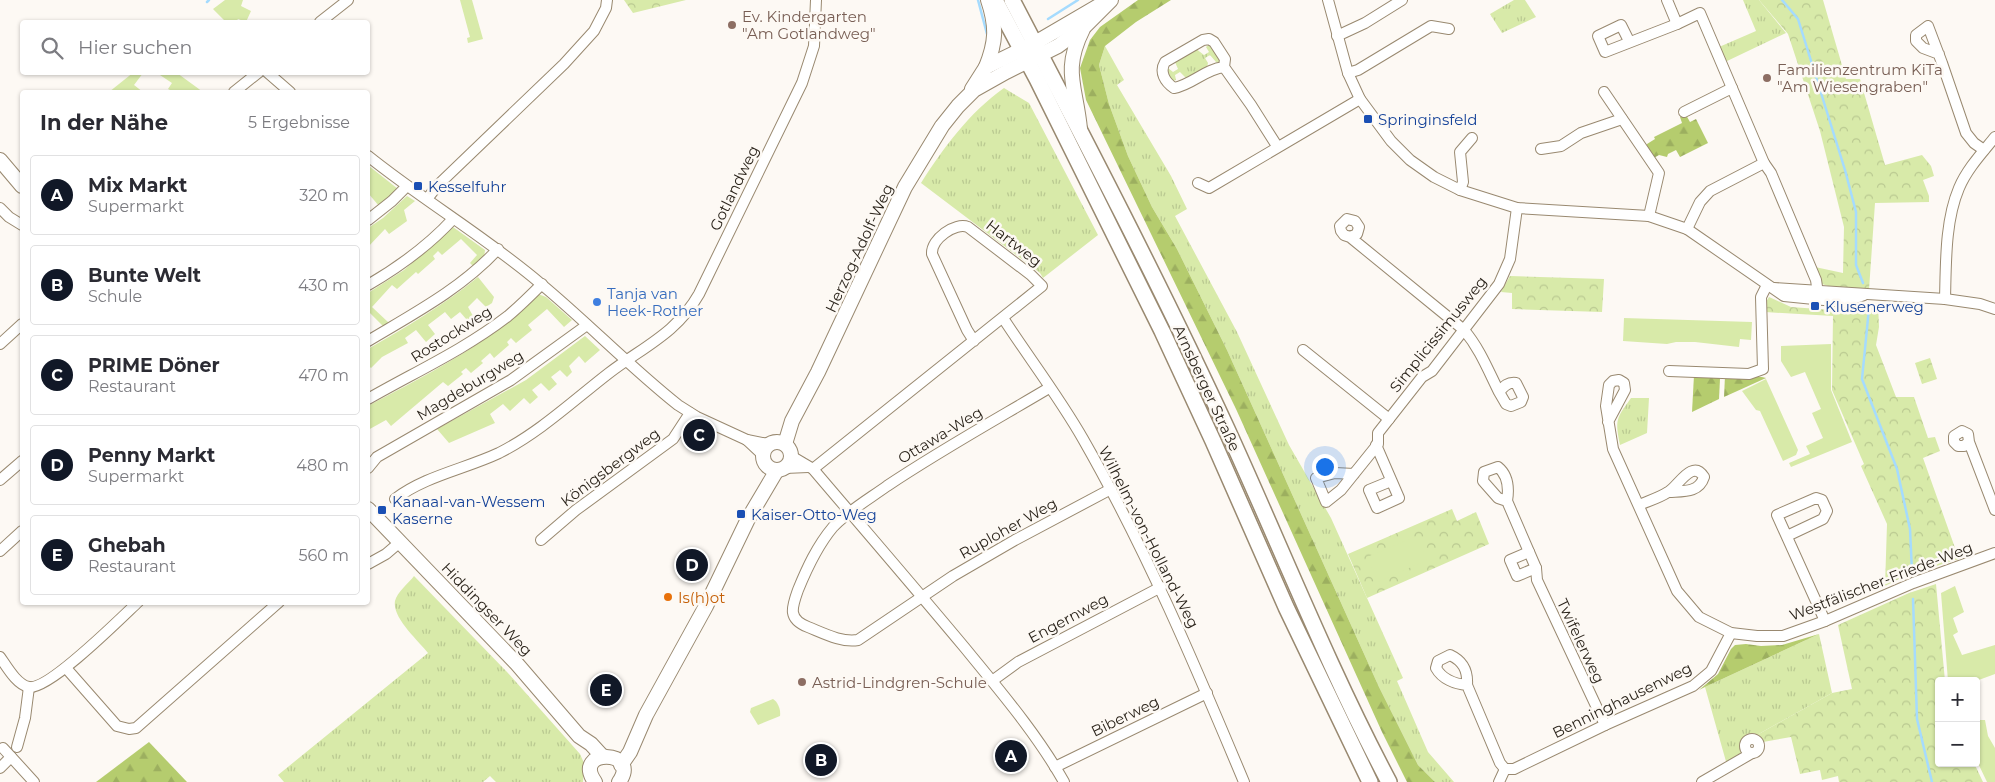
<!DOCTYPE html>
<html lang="de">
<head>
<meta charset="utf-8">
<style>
	:root { --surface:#fff; --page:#f2f2f3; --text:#2b2b33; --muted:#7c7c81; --line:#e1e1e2; --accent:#111827 }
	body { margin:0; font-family:Montserrat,sans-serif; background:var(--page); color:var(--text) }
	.controls { position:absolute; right:15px; bottom:15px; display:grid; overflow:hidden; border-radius:5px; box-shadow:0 1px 4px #0004 }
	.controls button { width:45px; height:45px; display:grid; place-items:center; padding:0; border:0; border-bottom:1px solid var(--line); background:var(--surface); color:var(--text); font:25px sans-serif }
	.you { position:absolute; left:1324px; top:466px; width:18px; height:18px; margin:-12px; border:4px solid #fff; border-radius:50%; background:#1a73e8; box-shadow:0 0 0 8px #1a73e833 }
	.badge { display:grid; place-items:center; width:32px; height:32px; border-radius:50%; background:var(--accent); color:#fff; font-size:16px; font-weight:700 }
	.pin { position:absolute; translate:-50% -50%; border:2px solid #fff; box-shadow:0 1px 5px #0006 }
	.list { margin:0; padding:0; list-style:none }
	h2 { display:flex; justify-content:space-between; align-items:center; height:65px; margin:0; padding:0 20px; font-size:21px }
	h2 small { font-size:16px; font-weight:400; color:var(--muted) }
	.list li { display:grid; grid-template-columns:32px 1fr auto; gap:15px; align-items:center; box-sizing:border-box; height:80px; margin:0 10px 10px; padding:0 10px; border:1px solid var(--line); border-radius:5px }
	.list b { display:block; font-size:19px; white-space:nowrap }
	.list p { margin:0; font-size:16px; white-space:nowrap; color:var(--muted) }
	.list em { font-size:16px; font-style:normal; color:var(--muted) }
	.icon { flex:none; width:28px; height:28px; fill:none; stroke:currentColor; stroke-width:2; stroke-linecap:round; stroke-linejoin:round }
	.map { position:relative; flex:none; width:1995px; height:782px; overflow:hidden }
	.search { position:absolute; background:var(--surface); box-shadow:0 1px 4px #0004; left:20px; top:20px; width:350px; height:55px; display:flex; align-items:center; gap:12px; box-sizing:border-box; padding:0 18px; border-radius:5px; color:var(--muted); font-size:19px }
	.panel { position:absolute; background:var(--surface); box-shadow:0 1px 4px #0004; left:20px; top:90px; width:350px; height:515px; border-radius:5px }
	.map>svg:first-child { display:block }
	.grass { fill:url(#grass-tufts) }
	.forest { fill:url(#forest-firs) }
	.park { fill:url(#park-crowns) }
	.garden { fill:#d8eaa9 }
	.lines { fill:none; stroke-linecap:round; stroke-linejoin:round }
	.stream { stroke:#a5dbfe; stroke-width:2.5 }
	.street-casing { stroke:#998970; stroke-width:12 }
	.secondary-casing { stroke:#998970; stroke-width:16 }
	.primary-casing { stroke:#998970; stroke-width:18 }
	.street { stroke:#fff; stroke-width:10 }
	.secondary { stroke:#fff; stroke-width:14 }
	.primary { stroke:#fff; stroke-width:15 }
	.education-dot { fill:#8d6e63; stroke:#fdf9f4; stroke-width:2 }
	.transit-dot { fill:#1a4fb4; stroke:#fdf9f4; stroke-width:2 }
	.shop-dot { fill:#3f7fe0; stroke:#fdf9f4; stroke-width:2 }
	.food-dot { fill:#e8710a; stroke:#fdf9f4; stroke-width:2 }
	.labels { text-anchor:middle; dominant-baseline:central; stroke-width:5; stroke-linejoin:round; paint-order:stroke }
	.education-label { font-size:15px; fill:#785e54; stroke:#fdf9f4; text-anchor:start }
	.transit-label { font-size:15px; fill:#164399; stroke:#fdf9f4; text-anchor:start }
	.street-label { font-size:15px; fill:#2c251c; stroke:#fdf9f4 }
	.shop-label { font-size:15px; fill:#366cbe; stroke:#fdf9f4; text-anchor:start }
	.food-label { font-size:15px; fill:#c56008; stroke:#fdf9f4; text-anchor:start }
</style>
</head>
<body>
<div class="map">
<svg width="1995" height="782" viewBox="0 0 1995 782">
	<defs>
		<pattern id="grass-tufts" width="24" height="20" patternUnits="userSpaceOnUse" patternTransform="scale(1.25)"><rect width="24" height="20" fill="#d8eaa9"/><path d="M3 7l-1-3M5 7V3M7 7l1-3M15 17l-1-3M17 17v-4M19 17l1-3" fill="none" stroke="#bac991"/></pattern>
		<pattern id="forest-firs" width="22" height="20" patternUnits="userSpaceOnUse" patternTransform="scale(1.25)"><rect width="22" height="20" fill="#b5cc6e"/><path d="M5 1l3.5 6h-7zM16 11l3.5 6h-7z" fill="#9caf5f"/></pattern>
		<pattern id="park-crowns" width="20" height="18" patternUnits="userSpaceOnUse" patternTransform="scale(1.25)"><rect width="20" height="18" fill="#d8eaa9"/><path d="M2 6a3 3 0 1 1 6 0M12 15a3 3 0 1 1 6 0" fill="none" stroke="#bac991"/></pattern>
	</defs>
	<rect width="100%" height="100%" fill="#fdf9f4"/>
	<g class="grass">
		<path d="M1514 0H1525L1536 17 1502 33 1490 14Z"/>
		<path d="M1743 0H1759L1786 33 1725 62 1719 47 1756 31Z"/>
		<path d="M1209 44 1220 59V63L1216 62 1210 55 1205 58 1208 63 1207 67 1187 79 1180 72 1175 75 1176 80 1173 81 1168 76 1167 70 1168 68 1173 72 1178 69 1175 62 1195 48 1204 55 1209 52 1206 47Z"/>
		<path d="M1105 46 1124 80 1117 85 1171 176 1187 209 1175 216 1237 332 1289 445 1331 518 1403 678 1397 681 1428 752 1454 782H1435L1418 765 1379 687 1227 350 1177 249 1152 207 1128 156 1109 104 1099 65Z"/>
		<path d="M1004 88 1029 103 1098 235 1043 278 1040 273 921 183C944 147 969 113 1004 88Z"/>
		<path d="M1631 398H1649L1647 433 1620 445C1615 419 1616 419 1631 398Z"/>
		<path d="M414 576 507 672 580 754 584 763 583 782H496L490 776 483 782H284L278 775 428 653C419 641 392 618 395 601 397 592 409 583 414 576Z"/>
		<path d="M1819 634 1832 693 1757 735 1754 733 1747 734 1742 741C1743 755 1738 758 1727 765L1705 687Z"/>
	</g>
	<g class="forest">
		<path d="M1138 0H1171L1136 22 1105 46 1099 65 1109 104 1128 156 1152 207 1177 249 1227 350 1379 687 1418 765 1435 782H1407L1382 732 1236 409 1086 100 1080 68 1090 40 1100 27Z"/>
		<path d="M1686 115 1690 122 1696 119 1708 143 1680 157 1676 150 1668 154 1667 157 1659 155 1652 159 1646 147 1647 144 1655 139 1654 137 1682 123 1680 117Z"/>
		<path d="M1694 375 1719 376 1720 379 1719 399 1692 412Z"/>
		<path d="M1725 376 1762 377 1766 378 1724 397Z"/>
		<path d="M1819 634 1705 687 1699 690 1718 674 1731 649 1735 645 1746 644 1761 646 1782 645Z"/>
		<path d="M149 742 187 782H96Z"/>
	</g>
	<g class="park">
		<path d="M624 0H686L633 13Z"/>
		<path d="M1759 0H1823L1846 79H1860L1885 165 1922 155 1931 166 1934 176 1923 180 1929 196V202L1875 203 1869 290 1838 289 1822 284 1815 267 1843 273 1844 227 1820 131 1788 34Z"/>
		<path d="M1510 276 1604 279 1602 312 1512 309V293L1501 292Z"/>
		<path d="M1769 297 1791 307 1832 310 1848 308 1861 304 1878 303 1879 327 1876 345 1896 397H1914L1928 438 1935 437 1940 451 1923 458 1959 559 1907 575 1885 586 1887 524 1861 466 1864 464 1832 390 1833 316 1765 312 1766 302Z"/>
		<path d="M1930 358 1937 379 1922 384 1915 363Z"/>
		<path d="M1452 509 1457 521 1476 512 1489 544 1367 598 1348 554Z"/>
		<path d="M1936 584 1945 681H1939V763H1974L1983 782H1839L1838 776 1822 780 1820 770 1800 774 1791 737 1763 742 1760 736 1757 735 1832 693 1852 689 1838 625 1909 593Z"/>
	</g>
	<g class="garden">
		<path d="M225 0H243L241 6 251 11 246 22 238 19 236 22H226L213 9Z"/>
		<path d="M460 0H472L483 39 468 43 467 38 470 37Z"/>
		<path d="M134 72 143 73 134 85 143 92H109Z"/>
		<path d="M157 73H177L203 92H174L168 89 172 83Z"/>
		<path d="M369 166 398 189 379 206 368 193V168Z"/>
		<path d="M407 196 415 201 404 210 407 221 389 234 385 229 368 247V228L383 218Z"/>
		<path d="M453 227 485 250 484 258 474 267 470 263 477 255 461 239 442 255 438 251 433 256 435 259 418 274 416 272 397 289 392 285 372 307 389 323 383 326 368 311V293L404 270Z"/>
		<path d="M478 277 494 297 492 303 486 307 477 298 468 307 473 316 467 320 460 312 451 319 445 312 428 325 435 334 426 342 416 330 405 338 408 343 382 357 371 368 368 365V349C406 327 444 305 478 277Z"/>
		<path d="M538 294 546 297 572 320 564 327 547 309 528 325 532 330 516 343 511 338 507 342 509 345 494 358 490 353 481 361 483 363 471 373 466 368 461 372 463 374 448 386 443 382 391 426 386 420 368 430V406C428 374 490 344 538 294Z"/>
		<path d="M1624 318 1752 322 1751 340 1740 339 1739 347 1695 342H1676L1667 344 1623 341Z"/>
		<path d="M585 336 600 350 585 363 579 356 569 366 572 372 567 377 560 370 551 377 557 384 549 391 541 383 532 390 538 397 530 404 524 398 510 411 503 404 490 414 495 423 449 443 437 429 526 380Z"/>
		<path d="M1831 344V390L1852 442 1791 467 1789 463 1810 454 1806 446 1823 438 1812 413 1821 409 1805 372 1791 377 1781 361V346Z"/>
		<path d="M1766 379 1798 450 1796 455 1783 461 1760 411 1756 410 1742 391Z"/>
		<path d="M1417 536 1427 560 1378 582 1367 557Z"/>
		<path d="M1955 586 1964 612 1953 618 1958 632 1953 635 1962 655 1995 645V674L1976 681H1948L1941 593Z"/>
		<path d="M773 699C778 702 781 710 780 716L758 725 750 712 751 708Z"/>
		<path d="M1976 716 1978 720H1985L1988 736 1995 748V782H1987L1976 759Z"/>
	</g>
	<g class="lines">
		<g class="stream">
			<path d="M978 0 987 34"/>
			<path d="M1782 0 1798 19 1845 170 1856 212V265L1863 283"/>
			<path d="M207 2 209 0"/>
			<path d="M1048 19 1078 0"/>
			<path d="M1869 308 1862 379 1897 469 1910 529 1912 572"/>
			<path d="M1913 599 1917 719 1932 782"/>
		</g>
		<defs>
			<g id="street">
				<path d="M1328 0 1348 73 1360 99 1391 141 1410 160 1434 177 1460 190 1517 208 1649 216 1687 229 1784 296 1844 302 1864 295"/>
				<path d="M1667 0 1677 24 1700 13 1732 88"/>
				<path d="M320 22 348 0"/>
				<path d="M1337 36 1365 23 1402 0"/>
				<path d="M1629 41 1621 25 1598 36 1605 52 1677 24"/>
				<path d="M1939 54 1923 48 1916 41V35L1928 26 1942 63 1966 133 1974 143 1984 150"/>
				<path d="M1224 67C1205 69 1192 85 1174 88 1165 82 1159 72 1165 62L1203 40 1209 39 1214 42 1225 59 1224 67 1251 105 1277 146"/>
				<path d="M267 72 290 92"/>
				<path d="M1348 73 1358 70 1431 26 1449 29"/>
				<path d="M234 92 259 72"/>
				<path d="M1604 92 1659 173 1649 216"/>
				<path d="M1684 112 1732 88 1764 163"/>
				<path d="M1541 149 1561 146 1581 133 1622 119"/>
				<path d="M368 156C424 201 486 237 541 284 588 323 630 367 678 405L697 417 747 440 768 444"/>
				<path d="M1198 183 1209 188 1360 99"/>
				<path d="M1460 190 1463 182 1460 152 1472 138"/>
				<path d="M427 199 438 185 564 64 594 31 606 8 607 0"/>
				<path d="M0 208 9 217 22 225"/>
				<path d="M368 220 392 201 407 186"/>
				<path d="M1687 229 1700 202 1710 191 1764 163 1771 173 1816 280 1819 300"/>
				<path d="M1350 237 1357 234 1359 227 1355 221 1347 219 1340 226 1341 231 1344 235 1350 237 1464 330C1480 349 1488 370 1499 392 1504 386 1508 382 1516 383L1523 397 1521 402 1511 406 1506 404 1499 392"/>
				<path d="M368 285C399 267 428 246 453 219"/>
				<path d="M1774 288 1945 299 1980 304 1995 309"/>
				<path d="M1945 299C1946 263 1945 221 1959 188 1967 169 1982 153 1995 137"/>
				<path d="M1003 318C1029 358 1059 397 1083 439 1146 549 1195 665 1244 782"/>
				<path d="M368 341C413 314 461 289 498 249"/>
				<path d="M0 344 22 324"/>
				<path d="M1303 350 1389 419"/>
				<path d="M1669 371 1749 374 1763 369 1761 297 1767 285"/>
				<path d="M1049 388C995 420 939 451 887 486 869 499 848 511 833 527 817 546 807 568 798 590 792 607 787 619 808 627 823 633 842 643 858 640L953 576 1015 540 1111 489"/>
				<path d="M368 399C415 372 464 350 508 316 520 306 531 295 542 284"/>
				<path d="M1608 422 1625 390 1624 383 1619 380 1613 381 1609 385 1606 406 1613 449 1677 591 1699 617 1731 633 1757 636H1783L1825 621 1913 583 1995 553"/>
				<path d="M747 440 763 455"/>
				<path d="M1969 442 1964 446H1958L1954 442V436L1962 431 1968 434 1969 442 1995 510"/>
				<path d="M1376 445 1399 498 1377 508 1369 490 1391 481"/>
				<path d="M791 456 813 469C864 529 915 588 965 648 1000 691 1037 734 1064 782"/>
				<path d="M368 468 377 457 511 380 587 325"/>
				<path d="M785 468 808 467"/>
				<path d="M813 469 1042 286 1031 275 968 227C955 222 931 239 932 254L967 330 974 341"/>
				<path d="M1354 474 1335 473 1316 478 1326 502 1341 490 1378 444V433L1422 377 1432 371 1499 284 1510 259 1517 208"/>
				<path d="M0 480 22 461"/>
				<path d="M395 499C425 476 465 469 499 453 539 433 574 400 609 373 643 347 677 333 699 294L802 83 814 46 816 0"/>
				<path d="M1507 501 1498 498 1483 481 1484 472 1498 467C1509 476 1509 489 1507 501L1536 568 1537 580 1605 725"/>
				<path d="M1639 505C1648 501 1659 498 1668 492 1678 487 1692 458 1704 477 1699 493 1683 491 1669 492"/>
				<path d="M1787 536 1823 519 1827 511 1822 500 1816 498 1777 515 1825 621"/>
				<path d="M541 540 576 510 673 439 690 413"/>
				<path d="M0 551 22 531"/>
				<path d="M1529 552 1510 560 1517 576 1536 568"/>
				<path d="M368 564 386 554 400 542"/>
				<path d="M0 657C7 667 17 685 29 687 49 690 121 618 138 602"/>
				<path d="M66 668 117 726 129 729 136 728 279 602"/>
				<path d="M992 681 1018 662 1161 587"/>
				<path d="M1467 685C1455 684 1442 679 1436 668L1438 661 1450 655C1463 661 1468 670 1467 685L1500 763 1505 769"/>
				<circle cx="1752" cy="746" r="7"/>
				<path d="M17 747 25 718 29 687"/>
				<path d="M3 748 34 782"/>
				<path d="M1055 767 1207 693"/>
				<path d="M0 768 11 757"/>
				<path d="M1505 769H1514L1605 725 1693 686 1711 671 1731 633"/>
				<path d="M1499 782 1505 769"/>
				<path d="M1702 782 1752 753"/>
			</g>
			<g id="secondary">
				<path d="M986 67C996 42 997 27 988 0"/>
				<path d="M972 89 986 67 1035 43 1100 5"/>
				<path d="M1080 129C1076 86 1062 71 1083 29"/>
				<path d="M0 160 22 186"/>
				<circle cx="777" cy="456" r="14"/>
				<path d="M785 444 792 421 818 372 905 187 942 126 958 106 974 90 1006 72 1058 46 1085 26 1111 0"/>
				<path d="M368 509 517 664 579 736 591 744 602 756"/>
				<path d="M621 765 630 752 646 715 706 606 748 519 777 470"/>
				<path d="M595 782C571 748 642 749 619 782"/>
			</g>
			<g id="primary">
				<path d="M995 0 1037 79 1162 331 1213 441 1286 607 1370 782"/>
				<path d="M1012 0C1086 142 1160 284 1227 429 1281 547 1328 667 1389 782"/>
			</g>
		</defs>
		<use href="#street" class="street-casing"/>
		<use href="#secondary" class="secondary-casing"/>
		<use href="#primary" class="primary-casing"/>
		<use href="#street" class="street"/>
		<use href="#secondary" class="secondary"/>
		<use href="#primary" class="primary"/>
	</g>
	<g class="education-dot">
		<circle cx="732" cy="25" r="5"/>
		<circle cx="1767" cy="78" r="5"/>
		<circle cx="802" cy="682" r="5"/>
	</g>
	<g class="transit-dot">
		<rect x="1363" y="114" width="10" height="10" rx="2.5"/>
		<rect x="413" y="181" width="10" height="10" rx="2.5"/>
		<rect x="1810" y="301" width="10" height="10" rx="2.5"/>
		<rect x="377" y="505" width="10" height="10" rx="2.5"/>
		<rect x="736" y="509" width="10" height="10" rx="2.5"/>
	</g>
	<circle class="shop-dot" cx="597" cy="302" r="5"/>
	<circle class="food-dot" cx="668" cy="597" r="5"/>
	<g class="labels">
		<g class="education-label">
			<text x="742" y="16">Ev. Kindergarten<tspan x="742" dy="17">"Am Gotlandweg"</tspan></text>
			<text x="1777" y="69">Familienzentrum KiTa<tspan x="1777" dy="17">"Am Wiesengraben"</tspan></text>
			<text x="812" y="682">Astrid-Lindgren-Schule</text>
		</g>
		<g class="transit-label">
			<text x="1378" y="119">Springinsfeld</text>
			<text x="428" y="186">Kesselfuhr</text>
			<text x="1825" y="306">Klusenerweg</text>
			<text x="392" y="501">Kanaal-van-Wessem<tspan x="392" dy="17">Kaserne</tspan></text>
			<text x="751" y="514">Kaiser-Otto-Weg</text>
		</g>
		<g class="street-label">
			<text transform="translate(734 188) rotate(-64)">Gotlandweg</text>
			<text transform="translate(1014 243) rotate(38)">Hartweg</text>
			<text transform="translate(859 248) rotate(-65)">Herzog-Adolf-Weg</text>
			<text transform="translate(451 334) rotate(-32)">Rostockweg</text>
			<text transform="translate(1438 334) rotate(-51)">Simplicissimusweg</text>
			<text transform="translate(470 385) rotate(-31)">Magdeburgweg</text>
			<text transform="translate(1207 388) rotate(65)">Arnsberger Straße</text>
			<text transform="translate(940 435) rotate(-31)">Ottawa-Weg</text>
			<text transform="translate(610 467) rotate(-37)">Königsbergweg</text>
			<text transform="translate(1008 528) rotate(-29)">Ruploher Weg</text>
			<text transform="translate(1149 537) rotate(63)">Wilhelm-von-Holland-Weg</text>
			<text transform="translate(1881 581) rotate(-21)">Westfälischer-Friede-Weg</text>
			<text transform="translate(487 609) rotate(46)">Hiddingser Weg</text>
			<text transform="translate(1068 618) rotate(-28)">Engernweg</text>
			<text transform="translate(1581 641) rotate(65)">Twifelerweg</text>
			<text transform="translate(1622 700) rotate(-26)">Benninghausenweg</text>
			<text transform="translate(1125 716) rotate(-26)">Biberweg</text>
		</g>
		<g class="shop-label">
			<text x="607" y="293">Tanja van<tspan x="607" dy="17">Heek-Rother</tspan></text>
		</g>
		<g class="food-label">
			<text x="678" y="597">Is(h)ot</text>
		</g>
	</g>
</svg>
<div class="controls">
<button>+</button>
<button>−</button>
</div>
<div class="you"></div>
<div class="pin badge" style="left:1011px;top:756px">A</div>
<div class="pin badge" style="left:821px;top:760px">B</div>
<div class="pin badge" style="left:699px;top:435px">C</div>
<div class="pin badge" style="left:692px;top:565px">D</div>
<div class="pin badge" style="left:606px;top:690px">E</div>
<div class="search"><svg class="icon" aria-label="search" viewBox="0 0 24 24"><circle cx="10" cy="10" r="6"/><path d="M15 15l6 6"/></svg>Hier suchen</div>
<section class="panel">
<h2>In der Nähe<small>5 Ergebnisse</small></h2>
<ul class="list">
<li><span class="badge">A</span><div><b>Mix Markt</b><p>Supermarkt</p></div><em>320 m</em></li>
<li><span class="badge">B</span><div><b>Bunte Welt</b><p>Schule</p></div><em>430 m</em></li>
<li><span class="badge">C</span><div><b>PRIME Döner</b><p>Restaurant</p></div><em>470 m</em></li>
<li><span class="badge">D</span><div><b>Penny Markt</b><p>Supermarkt</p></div><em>480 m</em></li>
<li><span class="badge">E</span><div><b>Ghebah</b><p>Restaurant</p></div><em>560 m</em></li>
</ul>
</section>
</div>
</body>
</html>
